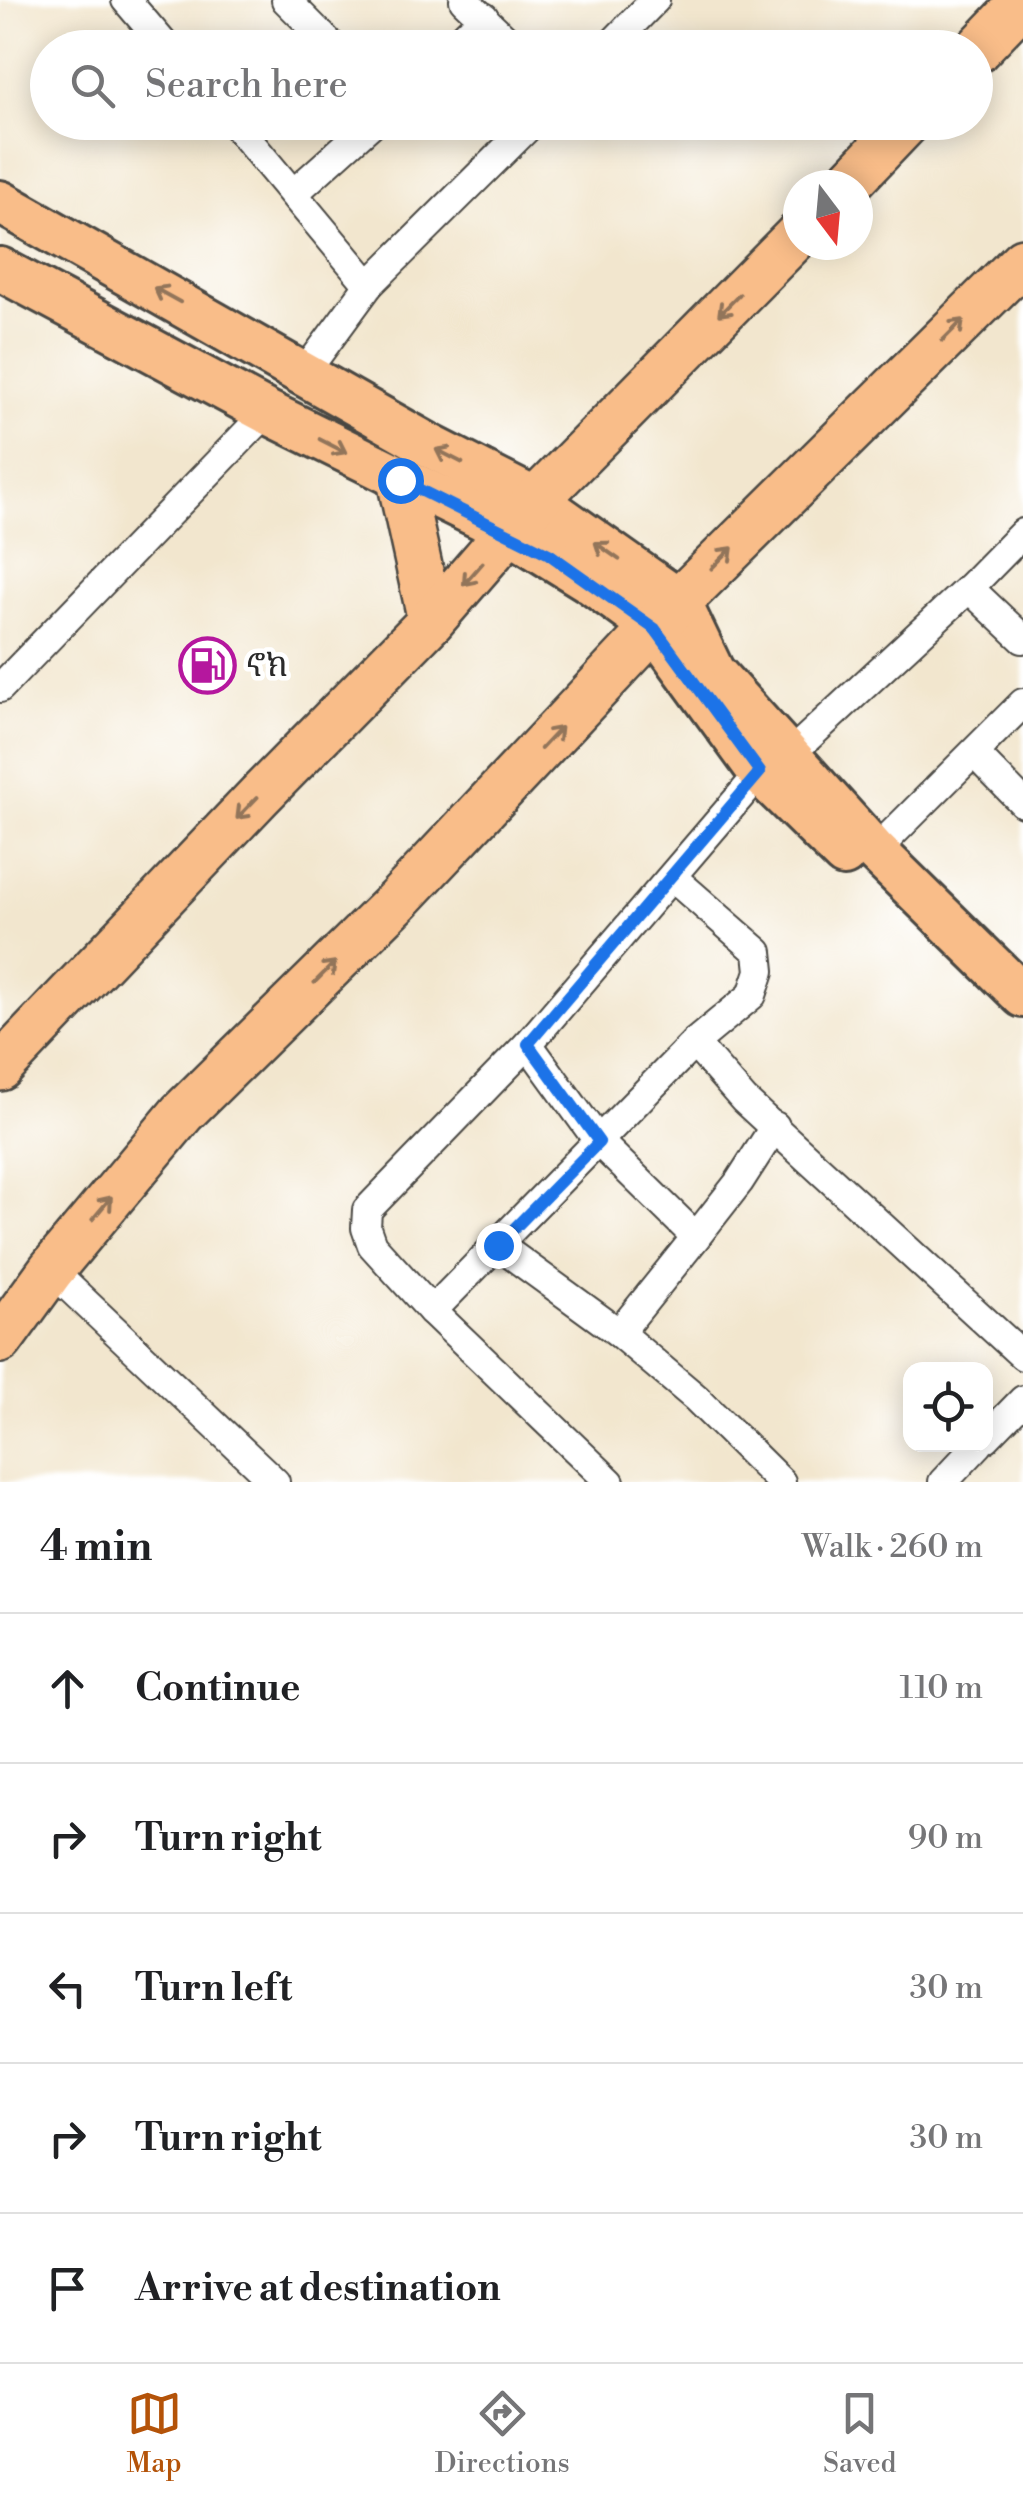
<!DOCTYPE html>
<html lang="en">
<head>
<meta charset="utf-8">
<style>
	:root { --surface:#fff; --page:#f2f2f2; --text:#202124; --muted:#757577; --line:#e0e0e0; --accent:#b45309 }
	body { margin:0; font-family:"Libre Bodoni","Noto Serif Ethiopic",serif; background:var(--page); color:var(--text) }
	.controls { position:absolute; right:30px; bottom:30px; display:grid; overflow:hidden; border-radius:20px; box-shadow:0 5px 25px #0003 }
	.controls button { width:90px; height:90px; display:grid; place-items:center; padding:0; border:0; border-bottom:2px solid var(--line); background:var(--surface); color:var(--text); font:50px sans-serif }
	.compass { position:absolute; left:783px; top:170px; width:90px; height:90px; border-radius:50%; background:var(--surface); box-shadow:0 5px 25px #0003; rotate:164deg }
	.stop { position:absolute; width:30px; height:30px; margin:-22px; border:8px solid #1a73e8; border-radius:50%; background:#fff }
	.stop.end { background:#1a73e8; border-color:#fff; box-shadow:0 2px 10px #0008 }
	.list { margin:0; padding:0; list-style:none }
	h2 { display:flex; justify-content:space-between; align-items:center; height:130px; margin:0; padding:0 40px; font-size:42px }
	h2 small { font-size:32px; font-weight:400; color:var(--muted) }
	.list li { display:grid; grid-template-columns:65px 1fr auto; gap:30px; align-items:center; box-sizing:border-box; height:150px; padding:0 40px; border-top:2px solid var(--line) }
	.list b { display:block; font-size:38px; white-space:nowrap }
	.list em { font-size:32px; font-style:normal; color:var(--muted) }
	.icon { flex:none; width:55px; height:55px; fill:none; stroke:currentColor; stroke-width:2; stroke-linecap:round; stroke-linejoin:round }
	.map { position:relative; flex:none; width:1023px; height:1482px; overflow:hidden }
	.search { position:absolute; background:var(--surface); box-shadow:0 5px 25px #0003; left:30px; right:30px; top:30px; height:110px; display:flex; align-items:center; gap:25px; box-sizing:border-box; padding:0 35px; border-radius:55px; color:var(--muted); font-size:38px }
	.sheet { height:880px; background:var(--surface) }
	nav { display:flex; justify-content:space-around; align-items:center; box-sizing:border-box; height:140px; border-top:2px solid var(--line); background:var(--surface); font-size:28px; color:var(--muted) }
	nav a { display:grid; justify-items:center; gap:5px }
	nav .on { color:var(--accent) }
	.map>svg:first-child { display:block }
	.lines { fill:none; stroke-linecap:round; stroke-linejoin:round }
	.minor-casing { stroke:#494743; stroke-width:32 }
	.primary-casing { stroke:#494743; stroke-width:48 }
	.trunk-casing { stroke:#494743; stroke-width:50 }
	.minor { stroke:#fff; stroke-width:28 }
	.primary { stroke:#f9bd89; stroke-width:42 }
	.trunk { stroke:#f9bd89; stroke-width:45 }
	.oneway { stroke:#92745a }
	.route { stroke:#1a73e8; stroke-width:12 }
	.labels { text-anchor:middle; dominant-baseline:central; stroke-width:9; stroke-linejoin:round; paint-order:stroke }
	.poi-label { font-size:32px; fill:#2b2b2b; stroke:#fff; text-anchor:start }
</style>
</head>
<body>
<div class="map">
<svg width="1023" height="1482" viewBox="0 0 1023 1482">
	<rect width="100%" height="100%" fill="#fff"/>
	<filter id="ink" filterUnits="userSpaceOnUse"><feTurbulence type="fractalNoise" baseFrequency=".01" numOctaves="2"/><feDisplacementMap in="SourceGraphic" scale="20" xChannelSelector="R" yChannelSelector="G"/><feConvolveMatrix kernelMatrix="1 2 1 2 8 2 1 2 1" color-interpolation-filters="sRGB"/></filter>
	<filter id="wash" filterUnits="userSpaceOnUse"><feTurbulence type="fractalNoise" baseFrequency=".0048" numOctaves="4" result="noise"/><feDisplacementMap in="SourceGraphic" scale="40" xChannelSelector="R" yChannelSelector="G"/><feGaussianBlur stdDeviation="2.25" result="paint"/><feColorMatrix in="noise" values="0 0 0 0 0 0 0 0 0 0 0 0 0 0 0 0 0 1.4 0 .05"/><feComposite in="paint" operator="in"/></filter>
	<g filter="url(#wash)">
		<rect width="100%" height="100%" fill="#f2e6ce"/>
	</g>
	<g filter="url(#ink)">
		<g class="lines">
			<defs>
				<g id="minor">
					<path d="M126 0 167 48"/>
					<path d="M286 0 334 48"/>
					<path d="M464 0 515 48"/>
					<path d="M452 48 484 17"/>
					<path d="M608 48 655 0"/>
					<path d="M233 122 369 285"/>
					<path d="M294 193 373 122"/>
					<path d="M305 372 369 285 533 122"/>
					<path d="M969 588 1023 639"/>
					<path d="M0 688 267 412"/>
					<path d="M975 754 1023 803"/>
					<path d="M789 755 969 588 1023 533"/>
					<path d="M875 851 1023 703"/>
					<path d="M694 1043 744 1100 1023 1356"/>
					<path d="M528 1044 599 1142 696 1237 739 1182 775 1126"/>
					<path d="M498 1245 619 1333 696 1398 781 1482"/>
					<path d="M51 1270 275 1482"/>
					<path d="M432 1311 694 1043 752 995 760 971 758 952 672 877"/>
					<path d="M619 1333 696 1237"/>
					<path d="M986 1438 1023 1400"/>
					<path d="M610 1482 432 1311 372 1245 366 1228 367 1210 528 1044 760 773"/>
					<path d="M943 1482 979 1444"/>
				</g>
				<g id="primary">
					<path d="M0 202 432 447 536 500 679 601 713 672 875 851 1023 996"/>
					<path d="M0 269 267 412 510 532 589 581 655 629 760 773 844 855"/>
				</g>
				<g id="trunk">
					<path d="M976 51 1023 2"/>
					<path d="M847 185 907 122"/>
					<path d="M400 480 431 621"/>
					<path d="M0 1068 259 796 431 621 536 500 798 235"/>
					<path d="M0 1340 51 1270 182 1113 398 900 679 601 1023 261"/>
				</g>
			</defs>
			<use href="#minor" class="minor-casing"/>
			<use href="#primary" class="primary-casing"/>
			<use href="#trunk" class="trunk-casing"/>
			<use href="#minor" class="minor"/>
			<use href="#primary" class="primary"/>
			<use href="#trunk" class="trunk"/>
		</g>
		<defs><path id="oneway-shaft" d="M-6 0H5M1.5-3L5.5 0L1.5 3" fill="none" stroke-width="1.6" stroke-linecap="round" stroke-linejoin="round" transform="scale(2.5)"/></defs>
		<g class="oneway">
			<use href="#oneway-shaft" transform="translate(167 295) rotate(-151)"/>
			<use href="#oneway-shaft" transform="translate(729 305) rotate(135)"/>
			<use href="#oneway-shaft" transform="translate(953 330) rotate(-45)"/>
			<use href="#oneway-shaft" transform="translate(333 446) rotate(27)"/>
			<use href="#oneway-shaft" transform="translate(449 456) rotate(-153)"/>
			<use href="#oneway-shaft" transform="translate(607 551) rotate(-145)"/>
			<use href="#oneway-shaft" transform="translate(722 558) rotate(-45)"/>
			<use href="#oneway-shaft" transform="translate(473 574) rotate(131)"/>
			<use href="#oneway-shaft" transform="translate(551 738) rotate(-47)"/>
			<use href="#oneway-shaft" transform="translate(247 808) rotate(134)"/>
			<use href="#oneway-shaft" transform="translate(325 972) rotate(-45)"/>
			<use href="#oneway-shaft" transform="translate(102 1208) rotate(-50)"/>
		</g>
	</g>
	<g class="lines" filter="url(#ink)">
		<path class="route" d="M400 480 549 554 655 629 760 772 528 1044 599 1142 498 1245"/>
	</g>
	<defs>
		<symbol id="fuel-ring" viewBox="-11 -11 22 22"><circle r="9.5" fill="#fff" stroke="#b5179e" stroke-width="1.5"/><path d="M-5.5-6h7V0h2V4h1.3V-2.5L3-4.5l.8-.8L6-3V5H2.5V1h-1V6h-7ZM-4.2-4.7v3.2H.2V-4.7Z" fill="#b5179e"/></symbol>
	</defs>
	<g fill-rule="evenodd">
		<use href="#fuel-ring" x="176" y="634" width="63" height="63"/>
	</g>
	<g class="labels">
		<g class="poi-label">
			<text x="247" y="666">ኖክ</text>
		</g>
	</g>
</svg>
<div class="controls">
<button><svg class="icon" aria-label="locate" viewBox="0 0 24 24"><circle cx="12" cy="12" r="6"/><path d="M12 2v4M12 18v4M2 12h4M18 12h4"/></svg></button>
</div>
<svg class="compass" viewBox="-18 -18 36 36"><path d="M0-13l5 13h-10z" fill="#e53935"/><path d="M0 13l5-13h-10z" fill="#757577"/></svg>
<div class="stop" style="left:400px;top:480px"></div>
<div class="stop end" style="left:498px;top:1245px"></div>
<div class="search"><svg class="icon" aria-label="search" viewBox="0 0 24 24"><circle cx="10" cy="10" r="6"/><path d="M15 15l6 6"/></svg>Search here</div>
</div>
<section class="sheet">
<h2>4 min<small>Walk · 260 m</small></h2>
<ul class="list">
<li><svg class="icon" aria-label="ahead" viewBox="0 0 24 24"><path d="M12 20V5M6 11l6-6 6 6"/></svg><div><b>Continue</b></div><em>110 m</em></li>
<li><svg class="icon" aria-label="right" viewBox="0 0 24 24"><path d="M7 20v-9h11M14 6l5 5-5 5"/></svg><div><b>Turn right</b></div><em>90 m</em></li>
<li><svg class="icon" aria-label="left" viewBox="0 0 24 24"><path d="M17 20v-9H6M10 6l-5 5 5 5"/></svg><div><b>Turn left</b></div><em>30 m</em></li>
<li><svg class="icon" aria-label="right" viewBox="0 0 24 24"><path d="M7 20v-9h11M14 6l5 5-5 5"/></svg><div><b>Turn right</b></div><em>30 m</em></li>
<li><svg class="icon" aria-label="arrive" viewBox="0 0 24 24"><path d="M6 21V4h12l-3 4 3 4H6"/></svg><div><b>Arrive at destination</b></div></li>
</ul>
</section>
<nav>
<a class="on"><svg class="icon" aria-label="map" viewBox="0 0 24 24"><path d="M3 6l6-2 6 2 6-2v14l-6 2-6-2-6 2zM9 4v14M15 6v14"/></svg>Map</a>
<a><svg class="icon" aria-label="directions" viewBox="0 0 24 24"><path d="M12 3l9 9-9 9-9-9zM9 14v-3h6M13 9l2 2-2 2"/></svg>Directions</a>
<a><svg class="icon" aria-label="saved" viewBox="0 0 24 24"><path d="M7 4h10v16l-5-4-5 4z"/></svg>Saved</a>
</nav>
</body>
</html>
